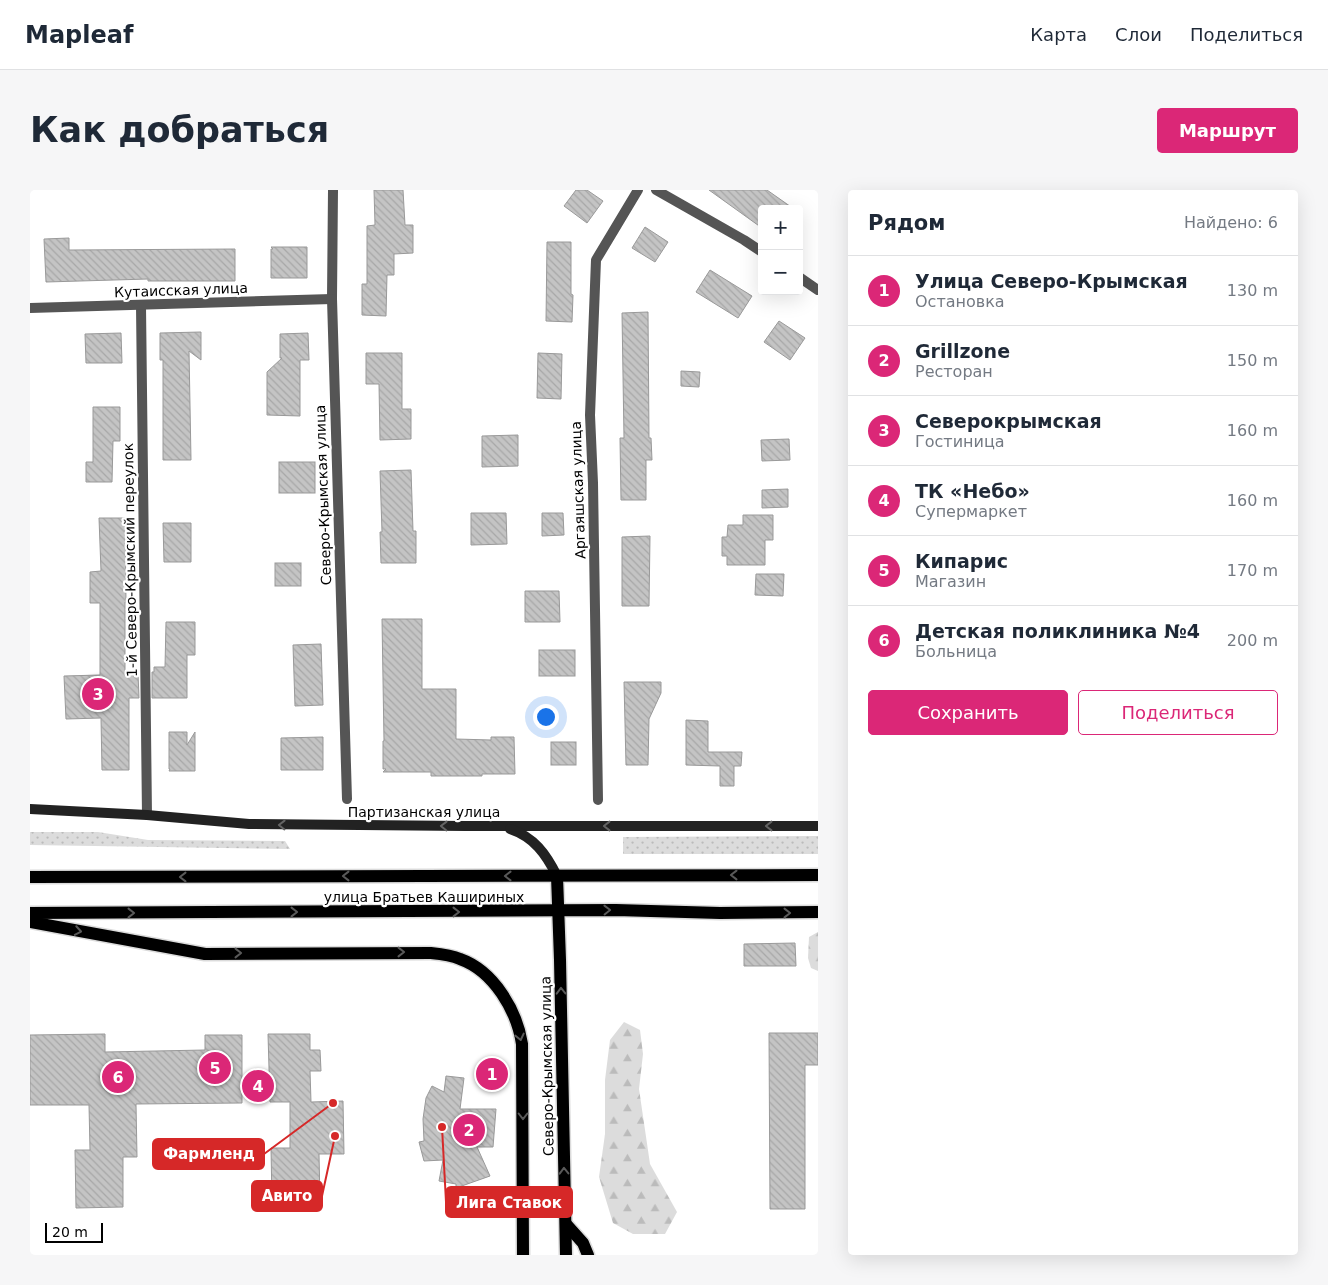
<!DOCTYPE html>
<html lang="ru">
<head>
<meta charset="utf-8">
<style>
	:root { --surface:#fff; --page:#f6f6f7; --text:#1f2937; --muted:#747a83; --line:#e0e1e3; --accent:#db2777 }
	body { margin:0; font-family:"DejaVu Sans",sans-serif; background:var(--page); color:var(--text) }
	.controls { position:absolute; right:15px; top:15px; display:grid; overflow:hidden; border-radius:5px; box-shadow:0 5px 20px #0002 }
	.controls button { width:45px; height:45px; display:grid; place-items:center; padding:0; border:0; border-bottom:1px solid var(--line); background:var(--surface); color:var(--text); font:25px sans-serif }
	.scale { position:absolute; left:15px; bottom:12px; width:58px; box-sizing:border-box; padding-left:5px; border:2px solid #000; border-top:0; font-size:14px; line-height:18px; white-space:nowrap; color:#000; -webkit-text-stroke:4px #fff; paint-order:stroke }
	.you { position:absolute; left:515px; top:526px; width:18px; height:18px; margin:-12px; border:4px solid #fff; border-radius:50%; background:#1a73e8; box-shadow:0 0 0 8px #1a73e833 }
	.badge { display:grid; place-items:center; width:32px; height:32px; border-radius:50%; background:var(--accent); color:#fff; font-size:16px; font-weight:700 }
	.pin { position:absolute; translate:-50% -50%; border:2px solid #fff; box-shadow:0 1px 5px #0006 }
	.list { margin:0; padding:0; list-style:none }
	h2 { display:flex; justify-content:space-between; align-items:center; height:65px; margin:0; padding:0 20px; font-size:21px }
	h2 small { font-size:16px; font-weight:400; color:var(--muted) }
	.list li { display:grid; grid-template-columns:32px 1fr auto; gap:15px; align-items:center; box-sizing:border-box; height:70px; padding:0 20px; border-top:1px solid var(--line) }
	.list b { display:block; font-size:19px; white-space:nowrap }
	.list p { margin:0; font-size:16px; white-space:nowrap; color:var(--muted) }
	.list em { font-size:16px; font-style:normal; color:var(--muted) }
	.actions { display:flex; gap:10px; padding:15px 20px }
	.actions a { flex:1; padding:11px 0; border:1px solid var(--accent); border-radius:5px; text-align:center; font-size:18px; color:var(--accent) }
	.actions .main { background:var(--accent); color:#fff }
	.map { position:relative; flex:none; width:788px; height:1065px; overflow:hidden; border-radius:5px }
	header { display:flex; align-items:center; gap:30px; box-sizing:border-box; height:70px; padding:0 25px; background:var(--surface); border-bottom:1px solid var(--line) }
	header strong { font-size:24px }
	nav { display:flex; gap:28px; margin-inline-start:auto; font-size:18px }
	.intro { display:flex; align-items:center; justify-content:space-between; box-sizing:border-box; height:120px; padding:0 30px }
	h1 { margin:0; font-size:35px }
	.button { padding:12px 22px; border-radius:5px; background:var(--accent); color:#fff; font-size:18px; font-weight:700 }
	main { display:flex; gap:30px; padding:0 30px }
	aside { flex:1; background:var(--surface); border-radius:5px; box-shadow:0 5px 20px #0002 }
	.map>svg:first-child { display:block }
	.grass { fill:url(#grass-dots) }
	.forest { fill:url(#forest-firs) }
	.building { fill:url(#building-back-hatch); stroke:#999 }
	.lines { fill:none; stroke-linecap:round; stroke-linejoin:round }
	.primary-casing { stroke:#dbdbdb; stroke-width:15 }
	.minor { stroke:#555; stroke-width:10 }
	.secondary { stroke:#222; stroke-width:10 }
	.primary { stroke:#000; stroke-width:12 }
	.oneway { stroke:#646464 }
	.oneway2 { stroke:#595959 }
	.labels { text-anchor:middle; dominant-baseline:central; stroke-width:4.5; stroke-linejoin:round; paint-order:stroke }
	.street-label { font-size:14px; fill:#000; stroke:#fff }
	.leader { fill:none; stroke:#d62828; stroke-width:2 }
	.callout-dot { fill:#d62828; stroke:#fff; stroke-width:2 }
	.callout { fill:#d62828; stroke:#d62828; stroke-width:2 }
	.callout-label { font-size:15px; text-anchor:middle; font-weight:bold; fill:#fff }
</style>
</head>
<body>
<header>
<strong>Mapleaf</strong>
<nav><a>Карта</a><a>Слои</a><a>Поделиться</a></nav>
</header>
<div class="intro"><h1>Как добраться</h1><a class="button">Маршрут</a></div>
<main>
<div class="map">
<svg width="788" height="1065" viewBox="0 0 788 1065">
	<defs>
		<pattern id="grass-dots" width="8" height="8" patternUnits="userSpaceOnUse" patternTransform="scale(1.25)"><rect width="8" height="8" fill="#dcdcdc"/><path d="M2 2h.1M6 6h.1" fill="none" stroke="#bbb" stroke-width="1.8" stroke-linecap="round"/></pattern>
		<pattern id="forest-firs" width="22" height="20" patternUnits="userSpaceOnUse" patternTransform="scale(1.25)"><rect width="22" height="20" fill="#dcdcdc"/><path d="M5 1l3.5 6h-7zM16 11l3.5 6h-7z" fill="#bbb"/></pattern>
		<pattern id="building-back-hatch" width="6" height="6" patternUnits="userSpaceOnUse" patternTransform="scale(1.25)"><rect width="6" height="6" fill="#c4c4c4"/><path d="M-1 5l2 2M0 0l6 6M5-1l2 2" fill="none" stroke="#a7a7a7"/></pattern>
	</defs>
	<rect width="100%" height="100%" fill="#fff"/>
	<g class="grass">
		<path d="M0 642H68L118 650 255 651 260 659 0 655Z"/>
		<path d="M788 646V664H593V647Z"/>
	</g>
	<g class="forest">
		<path d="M788 742V781L781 778 778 768 779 747Z"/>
		<path d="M594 832 610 840 613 864 609 899 620 974 647 1022 635 1044H603L583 1033 569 987 575 944V890L580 850Z"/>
	</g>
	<g class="building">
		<path d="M344 0H373L375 35H383V63L364 64V85H357L356 126 332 125V94H337V36L345 35Z"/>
		<path d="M546 0H557L573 11 557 33 534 16Z"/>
		<path d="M679 0H737L764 19H732V38Z"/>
		<path d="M615 37 638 52 625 72 602 58Z"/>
		<path d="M39 48V60L205 59V91H118V89L16 92 14 49Z"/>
		<path d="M517 52H541V104L543 105 542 132 516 131Z"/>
		<path d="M241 57H277V88H241V59H243Z"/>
		<path d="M680 80 722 106 708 128 666 102Z"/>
		<path d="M618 122 619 248H621L622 270H616V310H591L590 248H594L592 123Z"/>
		<path d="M749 131 775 148 760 170 734 152Z"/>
		<path d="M171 142V170L159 161 161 270H133V170H130V143Z"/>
		<path d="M91 143 92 173H56L55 144Z"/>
		<path d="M278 143 279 170H270V226L237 225V182L252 168H250V144Z"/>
		<path d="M336 163H372V219H381V249L350 250 349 194H336Z"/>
		<path d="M508 163 532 164 531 209 507 208Z"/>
		<path d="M651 181 670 182 669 197 651 196Z"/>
		<path d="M63 217H90V251H83L82 292H56V272H63Z"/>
		<path d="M488 245V276L452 277V246Z"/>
		<path d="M759 249 760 270 732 271 731 250Z"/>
		<rect x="249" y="272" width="36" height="31"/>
		<path d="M381 280 383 341H386V373H351L350 342H352L350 281Z"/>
		<path d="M758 299V317L732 318V300Z"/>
		<path d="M441 323H476L477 354 441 355Z"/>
		<path d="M512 323H533L534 345 512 346Z"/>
		<path d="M713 325H743V350H735V375H697V366H692V347H697L698 335H713Z"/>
		<path d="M69 328H95L96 412H95V484L108 483 109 508H99V580H72L71 528 36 529 34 486 70 485V413H60V382L71 381Z"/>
		<path d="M133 333H161V372H134Z"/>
		<path d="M620 346 619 416H592V347Z"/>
		<rect x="245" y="373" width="26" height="23"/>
		<path d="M726 384H754L753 406 725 405Z"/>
		<path d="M495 401H529L530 432H495Z"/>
		<path d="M352 429H392V499H426V549L461 550V547H484L485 584H452V586H401V582H353L356 579H353V551H354Z"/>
		<path d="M136 432H165V465H157V508H122V482H124V477H135Z"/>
		<path d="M291 454 293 515 265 516 263 455Z"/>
		<rect x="509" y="460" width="36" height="26"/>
		<path d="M594 492H631V503L619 529 618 575H596Z"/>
		<path d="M656 530 678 531V562H712L711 576H704V596H690V576L656 575Z"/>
		<path d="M139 542H157V555L165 542V581H139L140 579H139Z"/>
		<path d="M293 547V580H251V548Z"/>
		<rect x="521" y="552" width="25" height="23"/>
		<path d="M765 753 766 776H714V754Z"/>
		<path d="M739 843H788V875H775V1019H740Z"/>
		<path d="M75 844V862L175 860V845H212V913L106 914 107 967H93V1017L46 1018 45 960H60L59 915H0V845Z"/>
		<path d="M238 844H280V860H290L291 881H280L281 912 313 911 314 964H289L290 1011 242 1012 241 958H260V912H240Z"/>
		<path d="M416 886 434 888 430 919H466L463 957H447L460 986 426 998V994L409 991 413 970 394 971 389 952 394 951 393 929 396 908 402 896 414 902Z"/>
	</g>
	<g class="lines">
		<defs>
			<g id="primary">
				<path d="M527 686 530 770 536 1065"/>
				<path d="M0 687 788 685"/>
				<path d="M0 723 586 720 690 723 788 722"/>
				<path d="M0 732 175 764 400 763C410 764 421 765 430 769 464 781 487 821 492 854L493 1065"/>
				<path d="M536 1034 553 1053 558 1065"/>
			</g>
		</defs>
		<use href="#primary" class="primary-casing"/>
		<g class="minor">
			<path d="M303 0 302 109 317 609"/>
			<path d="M626 0 714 50 732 62"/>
			<path d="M769 87 788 100"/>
			<path d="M111 116 117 625"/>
			<path d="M0 118 302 109"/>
			<path d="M568 610 563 293 560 225 566 70 608 0"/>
		</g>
		<g class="secondary">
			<path d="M0 619 117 625 219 634 435 636H788"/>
			<path d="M480 639C504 647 516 664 527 686"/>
		</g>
		<use href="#primary" class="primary"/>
	</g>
	<defs><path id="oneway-chevron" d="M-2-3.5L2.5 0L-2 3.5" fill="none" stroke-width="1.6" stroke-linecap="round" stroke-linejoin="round" transform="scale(1.25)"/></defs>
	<g class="oneway">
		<use href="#oneway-chevron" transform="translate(252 635) rotate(-179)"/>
		<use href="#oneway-chevron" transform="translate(414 636) rotate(-179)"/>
		<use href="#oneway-chevron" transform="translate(577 636) rotate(180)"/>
		<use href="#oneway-chevron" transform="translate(739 636) rotate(180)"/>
	</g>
	<g class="oneway2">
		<use href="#oneway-chevron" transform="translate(704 685) rotate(180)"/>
		<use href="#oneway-chevron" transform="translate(316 686) rotate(180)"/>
		<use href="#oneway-chevron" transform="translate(478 686) rotate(180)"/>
		<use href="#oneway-chevron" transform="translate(153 687) rotate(180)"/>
		<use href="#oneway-chevron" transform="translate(577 720) rotate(-1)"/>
		<use href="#oneway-chevron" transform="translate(264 722)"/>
		<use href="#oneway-chevron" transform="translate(426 722)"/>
		<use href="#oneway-chevron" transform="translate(101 723)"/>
		<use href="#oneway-chevron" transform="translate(757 723)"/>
		<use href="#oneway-chevron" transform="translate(48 741) rotate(10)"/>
		<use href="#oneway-chevron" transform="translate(371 762)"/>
		<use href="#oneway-chevron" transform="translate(208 763)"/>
		<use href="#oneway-chevron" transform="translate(531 801) rotate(-91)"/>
		<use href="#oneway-chevron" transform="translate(490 847) rotate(77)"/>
		<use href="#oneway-chevron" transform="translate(493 926) rotate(90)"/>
		<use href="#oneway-chevron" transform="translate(534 981) rotate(-91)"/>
	</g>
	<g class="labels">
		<g class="street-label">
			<text transform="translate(151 100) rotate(-2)">Кутаисская улица</text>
			<text transform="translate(548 300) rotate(-92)">Аргаяшская улица</text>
			<text transform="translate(293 305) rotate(-92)">Северо-Крымская улица</text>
			<text transform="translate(100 370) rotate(-91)">1-й Северо-Крымский переулок</text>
			<text x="394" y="622">Партизанская улица</text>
			<text x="394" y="707">улица Братьев Кашириных</text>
			<text transform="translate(517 876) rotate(-91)">Северо-Крымская улица</text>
		</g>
	</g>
	<path class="leader" d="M303 913L234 964M305 946L292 1006M412 937L416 1012"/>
	<g class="callout-dot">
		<circle cx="303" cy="913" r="5"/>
		<circle cx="305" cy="946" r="5"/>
		<circle cx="412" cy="937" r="5"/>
	</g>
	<g class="callout">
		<rect x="123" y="949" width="111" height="30" rx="5"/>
		<rect x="222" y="991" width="70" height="30" rx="5"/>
		<rect x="416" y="997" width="126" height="30" rx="5"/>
	</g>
	<g class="callout-label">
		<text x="179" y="969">Фармленд</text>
		<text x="257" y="1011">Авито</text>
		<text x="479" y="1018">Лига Ставок</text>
	</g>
</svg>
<div class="controls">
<button>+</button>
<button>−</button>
</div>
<div class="scale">20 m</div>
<div class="you"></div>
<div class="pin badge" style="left:462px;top:884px">1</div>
<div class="pin badge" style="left:439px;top:940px">2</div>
<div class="pin badge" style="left:68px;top:504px">3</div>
<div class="pin badge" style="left:228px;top:896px">4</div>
<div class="pin badge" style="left:185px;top:878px">5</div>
<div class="pin badge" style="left:88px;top:887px">6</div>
</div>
<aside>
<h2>Рядом<small>Найдено: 6</small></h2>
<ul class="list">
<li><span class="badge">1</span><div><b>Улица Северо-Крымская</b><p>Остановка</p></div><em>130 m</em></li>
<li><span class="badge">2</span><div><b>Grillzone</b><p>Ресторан</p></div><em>150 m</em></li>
<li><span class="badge">3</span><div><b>Северокрымская</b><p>Гостиница</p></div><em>160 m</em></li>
<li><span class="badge">4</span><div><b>ТК «Небо»</b><p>Супермаркет</p></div><em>160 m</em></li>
<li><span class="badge">5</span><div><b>Кипарис</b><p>Магазин</p></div><em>170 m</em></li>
<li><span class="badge">6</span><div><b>Детская поликлиника №4</b><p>Больница</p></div><em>200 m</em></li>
</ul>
<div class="actions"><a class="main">Сохранить</a><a>Поделиться</a></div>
</aside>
</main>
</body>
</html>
